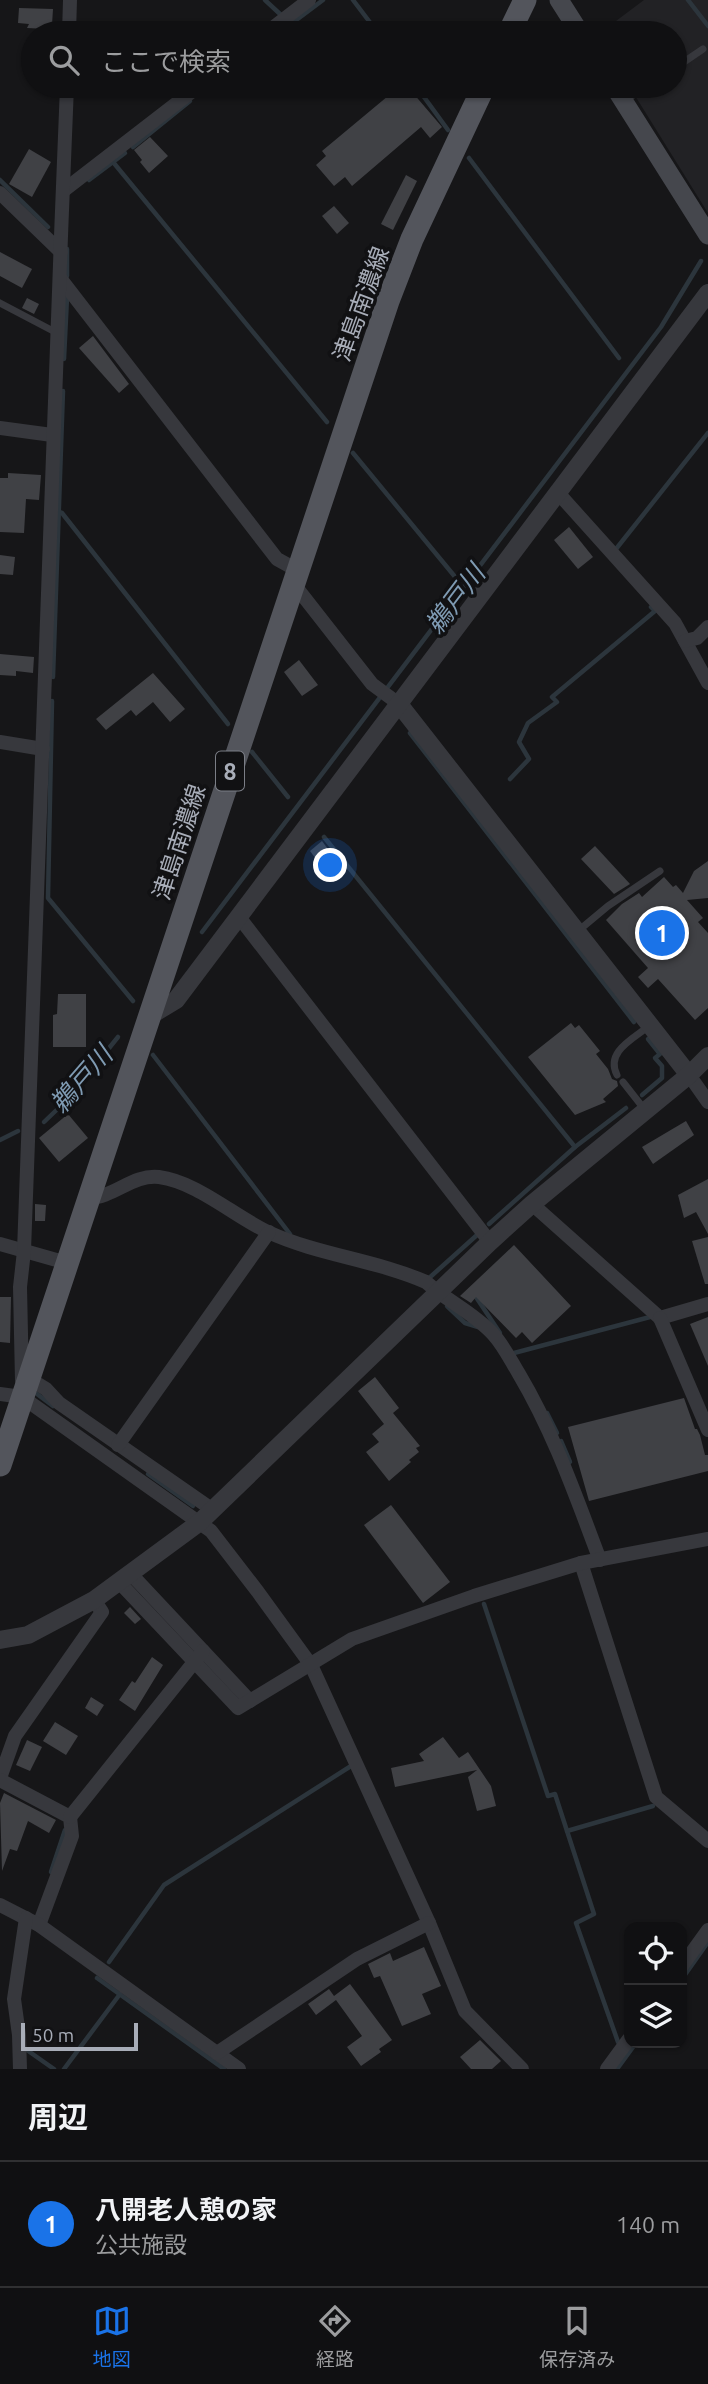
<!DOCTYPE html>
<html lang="ja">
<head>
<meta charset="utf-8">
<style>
	:root { --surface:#101012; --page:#19191b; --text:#f1f3f6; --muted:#9c9d9f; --line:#303032; --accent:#1a73e8 }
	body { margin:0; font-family:Ubuntu,"Noto Sans JP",sans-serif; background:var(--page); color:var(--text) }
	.controls { position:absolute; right:21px; bottom:21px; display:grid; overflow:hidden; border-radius:14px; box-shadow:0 2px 5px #0004 }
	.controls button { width:63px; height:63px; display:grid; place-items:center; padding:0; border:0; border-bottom:2px solid var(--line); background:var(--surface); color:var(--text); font:35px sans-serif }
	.scale { position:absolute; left:21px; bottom:18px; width:117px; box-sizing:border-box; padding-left:7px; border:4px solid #a8adb8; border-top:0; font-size:19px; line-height:24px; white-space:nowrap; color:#a8adb8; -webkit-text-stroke:5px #111113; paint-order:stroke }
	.you { position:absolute; left:331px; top:866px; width:24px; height:24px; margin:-18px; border:5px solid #fff; border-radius:50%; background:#1a73e8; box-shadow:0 0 0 10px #1a73e833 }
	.badge { display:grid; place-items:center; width:46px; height:46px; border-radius:50%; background:var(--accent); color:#fff; font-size:23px; font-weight:700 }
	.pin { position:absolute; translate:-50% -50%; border:4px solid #fff; box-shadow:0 2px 7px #0006 }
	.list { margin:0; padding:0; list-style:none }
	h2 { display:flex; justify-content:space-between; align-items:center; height:91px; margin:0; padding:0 28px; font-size:30px }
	h2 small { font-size:23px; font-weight:400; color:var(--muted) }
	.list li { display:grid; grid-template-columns:46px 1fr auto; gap:21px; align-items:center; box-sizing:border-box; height:126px; padding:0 28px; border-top:2px solid var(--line) }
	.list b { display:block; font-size:26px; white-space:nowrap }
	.list p { margin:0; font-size:23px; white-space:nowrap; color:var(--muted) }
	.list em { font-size:23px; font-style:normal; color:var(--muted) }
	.icon { flex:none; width:38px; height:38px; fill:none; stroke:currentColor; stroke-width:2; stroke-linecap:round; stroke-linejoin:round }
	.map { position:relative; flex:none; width:708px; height:2069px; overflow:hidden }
	.search { position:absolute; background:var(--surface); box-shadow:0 2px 5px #0004; left:21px; right:21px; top:21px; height:77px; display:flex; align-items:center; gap:18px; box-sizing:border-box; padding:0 24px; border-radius:38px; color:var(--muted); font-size:26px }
	.sheet { height:217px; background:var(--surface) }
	nav { display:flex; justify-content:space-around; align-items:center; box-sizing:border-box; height:98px; border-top:2px solid var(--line); background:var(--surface); font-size:19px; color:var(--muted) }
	nav a { display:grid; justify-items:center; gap:4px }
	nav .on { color:var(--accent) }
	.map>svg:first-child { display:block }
	.built { fill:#222225 }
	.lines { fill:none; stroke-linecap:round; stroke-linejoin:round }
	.stream { stroke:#2c353c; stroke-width:4.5 }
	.building { fill:#404145 }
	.service { stroke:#37383d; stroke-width:7 }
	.minor { stroke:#37383d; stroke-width:14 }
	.tertiary { stroke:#37383d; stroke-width:18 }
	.secondary { stroke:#45474d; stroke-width:19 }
	.primary { stroke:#53555c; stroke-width:23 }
	.labels { text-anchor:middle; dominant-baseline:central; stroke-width:7; stroke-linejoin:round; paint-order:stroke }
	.shield { fill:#111113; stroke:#7b7e86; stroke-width:2 }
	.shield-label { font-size:23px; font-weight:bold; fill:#a8adb8 }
	.street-label { font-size:24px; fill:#a8adb8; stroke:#111113 }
	.water-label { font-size:26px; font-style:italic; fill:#7f9bb3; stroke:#111113 }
</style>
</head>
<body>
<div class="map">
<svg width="708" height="2069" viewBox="0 0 708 2069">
	<rect width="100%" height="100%" fill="#161618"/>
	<path class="built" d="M644 0H708V213L629 86H675V33H600Z"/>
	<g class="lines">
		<g class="stream">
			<path d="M265 0 280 14"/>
			<path d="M353 0 378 33"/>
			<path d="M688 0 708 26"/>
			<path d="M279 33 323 0"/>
			<path d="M416 86 448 130"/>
			<path d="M207 88 210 86"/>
			<path d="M133 147 190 101"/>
			<path d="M469 158 619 358"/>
			<path d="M113 162 327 422"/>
			<path d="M0 180 48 227"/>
			<path d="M89 180 125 153"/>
			<path d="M67 276V249"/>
			<path d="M64 359 67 298"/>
			<path d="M353 453 456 578"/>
			<path d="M59 512 62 513 228 724"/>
			<path d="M616 549 708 433"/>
			<path d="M53 677 63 391"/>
			<path d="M52 701 48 898 133 1001"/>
			<path d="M410 733 634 1022"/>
			<path d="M252 752 288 797"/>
			<path d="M510 779 529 759 519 742 528 723 557 702 552 697 655 611 651 607"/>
			<path d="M324 837 575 1147"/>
			<path d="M202 932 661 327 701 261"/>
			<path d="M153 1055 290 1234"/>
			<path d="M642 1095 662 1078V1066L655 1058 660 1054 648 1039"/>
			<path d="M44 1122 68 1099 118 1037"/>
			<path d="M0 1140 18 1131"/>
			<path d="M489 1224 575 1147 626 1108"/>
			<path d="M428 1279 477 1235"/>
			<path d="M474 1294 500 1333"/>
			<path d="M447 1306 465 1323 478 1327"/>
			<path d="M514 1353 650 1317"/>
			<path d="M37 1394 53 1406"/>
			<path d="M547 1413 557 1433"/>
			<path d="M561 1441 570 1462"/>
			<path d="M148 1474 193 1506"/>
			<path d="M484 1604 548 1796 555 1794 594 1914 576 1923 618 2042"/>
			<path d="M567 1831 653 1806"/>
			<path d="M51 1872 65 1830"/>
			<path d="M109 1962 164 1885 351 1766"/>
			<path d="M97 1978 224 2069"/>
			<path d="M682 1979 708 1942"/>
			<path d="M24 2048 54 2069"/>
			<path d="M64 2069 120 1994"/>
			<path d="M617 2069 636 2043"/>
		</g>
	</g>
	<g class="building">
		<path d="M19 8 53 9 52 25 48 24V29L27 28 29 24 18 23Z"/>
		<path d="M400 86H407L442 127 430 138 421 127 352 186 345 177 334 186 316 165 326 156 322 151Z"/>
		<path d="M150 137 168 156 149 173 140 162 142 160 134 150Z"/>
		<path d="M29 149 51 162 32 197 9 184Z"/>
		<path d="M406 175 417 181 393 230 381 224Z"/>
		<path d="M334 206 349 223 337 234 322 216Z"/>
		<path d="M0 252 32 269 22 288 0 276Z"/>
		<path d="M27 298 39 304 34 314 22 308Z"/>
		<path d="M93 336 129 384 119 393 79 348Z"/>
		<path d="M8 473 41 475 39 500 26 499 24 533 0 532V478H8Z"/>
		<path d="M569 527 593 557 578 569 554 540Z"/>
		<path d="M0 555 15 557 13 575 0 574Z"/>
		<path d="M0 654 34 657 33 673 16 671V676L0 675Z"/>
		<path d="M299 660 318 685 302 696 284 672Z"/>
		<path d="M153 673 185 709 170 722 153 702 136 716 131 710 106 730 96 719Z"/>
		<path d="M322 841 336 860 324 870 310 851Z"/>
		<path d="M595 846 630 884 614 894 581 859Z"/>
		<path d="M708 861V898L687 900 703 918 698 922 708 933V1008L695 1020 658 979 648 988 638 977 648 968 606 920 622 904 639 893 642 897 664 877 673 887 676 885 683 893 694 871Z"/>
		<path d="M58 994H86V1047H53V1015L57 1014Z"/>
		<path d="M571 1023 575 1028 579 1025 600 1051 596 1054 608 1069 612 1079 617 1081 618 1086 603 1099 606 1102 575 1115 528 1057Z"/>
		<path d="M68 1114 88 1138 59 1162 39 1138Z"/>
		<path d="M686 1121 694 1135 653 1164 642 1147Z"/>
		<path d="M708 1179V1234L696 1212 684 1218 678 1195Z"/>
		<path d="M35 1204 46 1205 45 1221H35Z"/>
		<path d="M708 1237V1284H705L692 1241Z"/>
		<path d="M514 1245 571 1306 532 1343 522 1332 516 1338 476 1297 471 1303 460 1296Z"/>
		<path d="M0 1297H11L10 1343 0 1342Z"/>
		<path d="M708 1317V1366L690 1324Z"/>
		<path d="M375 1377 399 1408 393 1413 420 1446 416 1448 419 1452 409 1460 411 1462 389 1481 366 1452 379 1442 372 1434 384 1424 358 1391Z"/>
		<path d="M684 1398 695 1429H697L700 1435 705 1455H708V1471L589 1501 568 1427Z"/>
		<path d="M391 1505 450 1582 423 1603 364 1525Z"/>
		<path d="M130 1607 141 1619 135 1624 124 1613Z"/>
		<path d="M152 1657 163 1665 135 1711 119 1700 132 1681 135 1683Z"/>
		<path d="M91 1697 104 1705 97 1716 85 1708Z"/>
		<path d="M55 1722 78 1736 66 1755 43 1741Z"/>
		<path d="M443 1737 459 1758 468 1752 491 1786 496 1806 477 1811 468 1777 477 1770 395 1787 391 1768 424 1761 419 1754Z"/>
		<path d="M27 1740 42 1747 30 1771 16 1765Z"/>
		<path d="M4 1793 56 1820 49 1833 28 1821 17 1851 10 1849 2 1871 0 1803Z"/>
		<path d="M424 1947 441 1986 422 1994 431 2014 402 2026 380 1976 374 1978 368 1964 390 1953 393 1961Z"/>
		<path d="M350 1984 392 2040 379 2049 381 2052 361 2066 347 2047 362 2036 336 2000 316 2015 308 2004 329 1989 334 1996Z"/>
		<path d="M480 2040 501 2061 492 2069H471L460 2057Z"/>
	</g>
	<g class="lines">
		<g class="service">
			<path d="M675 68 703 49"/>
			<path d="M624 101 647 86"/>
			<path d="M0 303 57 333"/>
			<path d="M578 931 608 906 660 871"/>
			<path d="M617 1075C605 1052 633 1039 649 1026"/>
			<path d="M623 1082 645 1110"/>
		</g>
		<g class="minor">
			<path d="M69 33 70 0"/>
			<path d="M266 33 309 0"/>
			<path d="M63 191 199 86"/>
			<path d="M0 193 61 252"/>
			<path d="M60 278 277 559 297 570"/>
			<path d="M0 428 52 435"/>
			<path d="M559 494 675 623 708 683"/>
			<path d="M293 583 372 684 399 704"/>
			<path d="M685 641 697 638 708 627"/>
			<path d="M0 742 43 749"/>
			<path d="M239 917 490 1242"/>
			<path d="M689 1075 708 1102"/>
			<path d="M88 1198C114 1198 132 1174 159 1177 197 1182 234 1216 268 1232 318 1255 376 1260 426 1282 447 1301 474 1313 493 1334 504 1346 511 1361 519 1374 554 1433 576 1497 600 1560"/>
			<path d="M532 1204 660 1318 708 1304"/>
			<path d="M0 1244 67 1263"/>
			<path d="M660 1318 708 1430"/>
			<path d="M28 1378 46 1389 59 1403 213 1510"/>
			<path d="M22 1381 20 1287 24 1251C39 862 51 474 67 86"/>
			<path d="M0 1394 22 1397 211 1531 258 1592 311 1665 429 1923 465 2011 522 2069"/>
			<path d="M118 1445 269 1232"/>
			<path d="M581 1563 656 1797 708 1841"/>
			<path d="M131 1574 250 1701"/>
			<path d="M119 1582 238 1708 352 1639 474 1596 581 1563 708 1539"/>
			<path d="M0 1778 15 1736 102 1612 94 1600"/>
			<path d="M0 1780 70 1817 72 1836 39 1925"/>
			<path d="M70 1817 203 1651"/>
			<path d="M0 1905 39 1925 239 2069"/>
			<path d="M682 1966 708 1930"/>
			<path d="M217 2053 357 1959 429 1923"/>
			<path d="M20 2069 19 2035 14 1999 26 1918"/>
			<path d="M607 2069 629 2039"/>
		</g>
		<g class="tertiary">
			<path d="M399 704 689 1075"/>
			<path d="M148 1017 176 1000 708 293"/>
			<path d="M0 1640 28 1635 94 1600 200 1522 490 1242 532 1204 689 1075 708 1056"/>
		</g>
		<g class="secondary">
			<path d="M559 0 580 33"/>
			<path d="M614 86 708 235"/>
		</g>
		<g class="primary">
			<path d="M509 33 525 0"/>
			<path d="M0 1465 388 301 412 239 484 86"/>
		</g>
	</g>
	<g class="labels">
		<rect class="shield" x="216" y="751.5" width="28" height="39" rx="5"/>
		<g class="shield-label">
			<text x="230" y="771">8</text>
		</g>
		<g class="street-label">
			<text transform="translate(361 304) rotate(-70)">津島南濃線</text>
			<text transform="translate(179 842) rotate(-72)">津島南濃線</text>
		</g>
		<g class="water-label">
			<text transform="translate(455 599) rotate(-53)">鵜戸川</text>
			<text transform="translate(81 1079) rotate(-49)">鵜戸川</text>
		</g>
	</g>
</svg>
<div class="controls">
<button><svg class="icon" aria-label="locate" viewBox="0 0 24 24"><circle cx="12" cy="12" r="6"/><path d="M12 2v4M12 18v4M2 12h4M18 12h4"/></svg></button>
<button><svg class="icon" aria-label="layers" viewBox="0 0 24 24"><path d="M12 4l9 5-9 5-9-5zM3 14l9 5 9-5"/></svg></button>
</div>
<div class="scale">50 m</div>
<div class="you"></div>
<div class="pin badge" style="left:662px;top:933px">1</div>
<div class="search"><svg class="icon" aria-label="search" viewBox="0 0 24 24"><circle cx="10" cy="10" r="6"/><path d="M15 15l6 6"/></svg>ここで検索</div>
</div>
<section class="sheet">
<h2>周辺<small></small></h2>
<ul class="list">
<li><span class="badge">1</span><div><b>八開老人憩の家</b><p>公共施設</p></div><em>140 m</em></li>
</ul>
</section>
<nav>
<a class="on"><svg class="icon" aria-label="map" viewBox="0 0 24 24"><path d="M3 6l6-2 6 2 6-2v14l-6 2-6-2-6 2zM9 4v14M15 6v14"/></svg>地図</a>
<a><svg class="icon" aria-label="directions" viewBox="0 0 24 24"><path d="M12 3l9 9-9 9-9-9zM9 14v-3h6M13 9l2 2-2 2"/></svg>経路</a>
<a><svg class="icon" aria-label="saved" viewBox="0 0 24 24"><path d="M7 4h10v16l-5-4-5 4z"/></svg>保存済み</a>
</nav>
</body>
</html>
